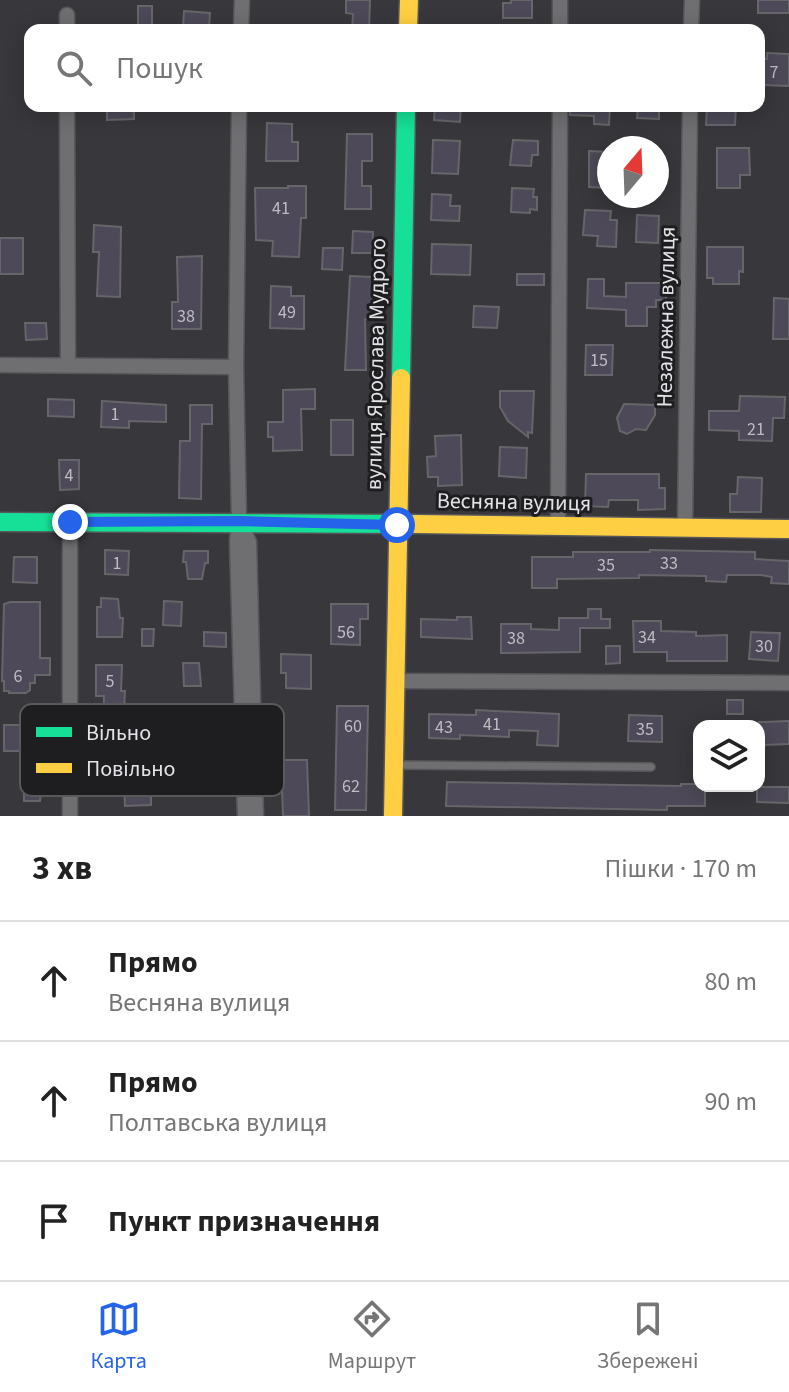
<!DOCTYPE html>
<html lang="uk">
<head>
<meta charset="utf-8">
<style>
	:root { --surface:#fff; --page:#f2f2f2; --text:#222; --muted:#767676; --line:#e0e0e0; --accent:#2563eb }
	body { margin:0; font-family:"Source Sans 3",sans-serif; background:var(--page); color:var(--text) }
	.controls { position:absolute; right:24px; bottom:24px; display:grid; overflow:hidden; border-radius:16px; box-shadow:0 4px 20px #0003 }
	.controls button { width:72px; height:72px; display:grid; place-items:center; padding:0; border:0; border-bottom:2px solid var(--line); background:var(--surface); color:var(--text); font:40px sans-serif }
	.compass { position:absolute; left:597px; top:136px; width:72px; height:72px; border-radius:50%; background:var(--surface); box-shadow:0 4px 20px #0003; rotate:19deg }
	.stop { position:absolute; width:24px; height:24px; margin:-18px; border:6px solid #2563eb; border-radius:50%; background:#fff }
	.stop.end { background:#2563eb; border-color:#fff; box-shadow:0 2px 8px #0008 }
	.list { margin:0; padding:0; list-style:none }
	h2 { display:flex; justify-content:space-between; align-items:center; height:104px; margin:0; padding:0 32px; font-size:34px }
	h2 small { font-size:26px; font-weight:400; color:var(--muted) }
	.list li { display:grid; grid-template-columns:52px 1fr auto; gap:24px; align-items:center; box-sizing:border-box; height:120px; padding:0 32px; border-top:2px solid var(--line) }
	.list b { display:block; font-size:30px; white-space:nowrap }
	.list p { margin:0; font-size:26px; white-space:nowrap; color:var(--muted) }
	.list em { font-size:26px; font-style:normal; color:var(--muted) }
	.icon { flex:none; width:44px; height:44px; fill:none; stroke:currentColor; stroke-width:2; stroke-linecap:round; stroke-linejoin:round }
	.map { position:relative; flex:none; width:789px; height:816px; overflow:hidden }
	.search { position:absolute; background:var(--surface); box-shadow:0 4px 20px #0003; left:24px; right:24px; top:24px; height:88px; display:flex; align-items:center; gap:20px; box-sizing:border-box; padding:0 28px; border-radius:16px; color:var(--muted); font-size:30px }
	.sheet { height:464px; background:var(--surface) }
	nav { display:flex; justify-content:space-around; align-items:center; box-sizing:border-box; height:112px; border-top:2px solid var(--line); background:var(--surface); font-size:22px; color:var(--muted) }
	nav a { display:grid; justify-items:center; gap:4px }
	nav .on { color:var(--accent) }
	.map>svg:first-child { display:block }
	.building { fill:#4d4958; stroke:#666569; stroke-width:2 }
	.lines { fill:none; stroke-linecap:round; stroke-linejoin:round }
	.lane-casing { stroke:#57565a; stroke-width:10 }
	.street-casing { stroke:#57565a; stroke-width:17 }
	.fast-casing { stroke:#57565a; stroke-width:21 }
	.slow-casing { stroke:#57565a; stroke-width:21 }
	.lane { stroke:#6f6e71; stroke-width:7 }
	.street { stroke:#6f6e71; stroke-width:14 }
	.fast { stroke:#16e098; stroke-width:18 }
	.slow { stroke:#ffcf43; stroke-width:18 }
	.route { stroke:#2563eb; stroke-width:10 }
	.labels { text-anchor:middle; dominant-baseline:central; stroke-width:6; stroke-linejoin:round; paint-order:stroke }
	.number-label { font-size:18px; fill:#bebcc3 }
	.street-label { font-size:22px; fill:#e3e2e7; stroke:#1e1e21 }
	.key { fill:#1e1e21; stroke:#59595c; stroke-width:2 }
	.key-label { font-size:22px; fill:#e3e2e7 }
</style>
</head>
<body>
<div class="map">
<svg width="789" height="816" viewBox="0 0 789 816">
	<rect width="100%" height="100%" fill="#38373b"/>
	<g class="building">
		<path d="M346 0H370L369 30H352L353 14 346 13Z"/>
		<path d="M511 0H532V18H503V3H511Z"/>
		<rect x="758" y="0" width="31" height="13"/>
		<rect x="138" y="6" width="14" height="24"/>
		<path d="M184 11 210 13 209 28 183 27Z"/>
		<path d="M767 53 789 54V86L759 85V58L767 59Z"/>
		<path d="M107 106H134V119L107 120Z"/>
		<path d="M435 106H461L460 122 434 120Z"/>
		<path d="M570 106H610L609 125 594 124V116L570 115Z"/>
		<path d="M638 106H659V119L637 118Z"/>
		<path d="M707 106H736L735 125H706Z"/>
		<path d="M267 123 292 124V142H298V161H266Z"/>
		<path d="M347 134H372V161H362V186H371V209H345Z"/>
		<path d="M433 140 460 141 458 174 432 173Z"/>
		<path d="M513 140 538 141V155H532L531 166 510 165Z"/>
		<path d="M717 148H749L750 175H740V188H717Z"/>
		<path d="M589 151 609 152V188L589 187Z"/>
		<path d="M288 186H306V218H301L299 257 272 256 273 241 256 240 255 188H288Z"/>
		<path d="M512 188 534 189 533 197H537V210L530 209V213L511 212Z"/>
		<path d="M432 194 451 195 450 206H460L459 221 431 220Z"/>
		<path d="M585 210 611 211 610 220H617L616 247 597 246 598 236 583 235Z"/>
		<path d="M637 215 659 216 658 243 636 242Z"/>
		<path d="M94 225 121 227 120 297 97 296 99 252H93Z"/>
		<path d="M353 231 373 232 372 253H352Z"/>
		<rect x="0" y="238" width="23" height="36"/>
		<path d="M432 244 471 245 470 275 431 274Z"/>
		<path d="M707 247H743V272L739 271V284H713V278H707Z"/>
		<path d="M323 248H343L342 270 322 269Z"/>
		<path d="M202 256 201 329H172V302H178L177 257Z"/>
		<rect x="517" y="274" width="27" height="11"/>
		<path d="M350 276 373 277 372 319H365L366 370H345Z"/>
		<path d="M588 279H604V296L626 297V283H666V300H656V307H647V326H626V310L587 308Z"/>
		<path d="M271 286 291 287V296H304V329L270 328Z"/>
		<path d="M774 298 789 299V339H773Z"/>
		<path d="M474 306 499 307 497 328 473 327Z"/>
		<path d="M25 323H46L47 339 26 340Z"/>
		<path d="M586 345H613L612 375H585Z"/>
		<path d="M315 389V409H301L302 450 273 451V437H268V422H283V390Z"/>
		<path d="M500 391H534L532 433 528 432V437L508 421 500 407Z"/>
		<path d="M740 396 785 397 784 418H773L772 441 739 440V431L709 430V411H739Z"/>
		<path d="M48 399 74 400V417L48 416Z"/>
		<path d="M102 401 166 405V422L129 421V428L101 427Z"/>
		<path d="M624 404 655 405V415L646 430 636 429 627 434 620 431 617 418Z"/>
		<path d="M190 405H212V424H202L201 499 179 498 180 441H190Z"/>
		<rect x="331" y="420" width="22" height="35"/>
		<path d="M461 435 462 485 438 486V477H428L427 457 436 456 435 436Z"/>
		<path d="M500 447 527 448 526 478 499 476Z"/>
		<path d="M59 460H79V489L60 490Z"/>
		<path d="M586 474H659V488H665V509L638 510V500H609L608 507 585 506Z"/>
		<path d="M738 477 762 478 761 512H730V494H737Z"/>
		<path d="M105 550 129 551 128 575 105 574Z"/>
		<path d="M650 550 755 552V559L789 561V584L771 583 772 577 761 575H727L726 582 706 581V576L639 575V578L557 579V588H532V557H573V552H650Z"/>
		<path d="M184 551H208V563H205L202 579H188L186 562H183Z"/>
		<path d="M14 557H37V583L13 582Z"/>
		<path d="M101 598 118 599 120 618H123L122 637H97V607H101Z"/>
		<path d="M164 601 182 602 181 626 163 625Z"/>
		<path d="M10 602H40V658H50V675H35V683H30V690L26 693H9V691H4V681H2L4 604Z"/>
		<path d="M331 604H368V619H360V645L331 644Z"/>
		<path d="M588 609H601V619H610V628H580V652L501 653V624H531V629L559 630V618H588Z"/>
		<path d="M457 617H471L472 639 421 637V619L457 620Z"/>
		<path d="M633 621H661V631L696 632V636L727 635V661H667V652H634Z"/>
		<path d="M142 629H154L153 646H142Z"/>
		<path d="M204 632 226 633V647L204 646Z"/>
		<path d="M751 632 780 633 778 661 749 659Z"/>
		<path d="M606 646H620V663L606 664Z"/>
		<path d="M281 654 311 655V689L286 688V673H281Z"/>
		<path d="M183 663H199L201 686H184Z"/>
		<path d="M96 665H122L121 691H125L124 709H126V719H129V735H103L104 696H96Z"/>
		<rect x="727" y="700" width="16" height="14"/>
		<path d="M337 706H368L366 810H335Z"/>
		<path d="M476 710 559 714 558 746 537 745 538 731 509 730V737L460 735V739L429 738V714L476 715Z"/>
		<path d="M629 715 662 716V742L628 741Z"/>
		<path d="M789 721V744L759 745V722Z"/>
		<rect x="4" y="725" width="35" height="26"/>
		<path d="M281 760H307L309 816H283Z"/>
		<path d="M24 772 43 773 40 801H24Z"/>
		<path d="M124 779H151V805L125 806Z"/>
		<path d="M447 782 681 786V784H699V786H705V806H667V810L446 806Z"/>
		<path d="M757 787H789V803L757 802Z"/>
	</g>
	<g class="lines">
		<defs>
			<path id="lane" d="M397 765 651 767"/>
			<g id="street">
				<path d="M67 15V30"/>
				<path d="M241 30 242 0"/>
				<path d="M560 30V0"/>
				<path d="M691 30 692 0"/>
				<path d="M67 106 68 365"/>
				<path d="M239 106 236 367 239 521 237 541 245 816"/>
				<path d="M0 365 236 367"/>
				<path d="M70 522V816"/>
				<path d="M240 523 249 542 256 816"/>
				<path d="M558 527 560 106"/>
				<path d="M685 528 690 106"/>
				<path d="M395 681 789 683"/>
			</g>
			<g id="fast">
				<path d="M401 378 406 106"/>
				<path d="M0 522 415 524"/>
			</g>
			<g id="slow">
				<path d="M408 30 409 0"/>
				<path d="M415 524 789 529"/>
				<path d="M393 816 401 378"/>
			</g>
		</defs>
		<use href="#lane" class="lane-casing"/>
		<use href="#street" class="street-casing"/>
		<use href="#fast" class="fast-casing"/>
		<use href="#slow" class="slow-casing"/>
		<use href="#lane" class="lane"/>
		<use href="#street" class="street"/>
		<use href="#fast" class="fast"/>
		<use href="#slow" class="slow"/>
	</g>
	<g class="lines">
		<path class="route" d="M70 522 239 521 397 525"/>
	</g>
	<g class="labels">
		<g class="number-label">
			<text x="774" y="72">7</text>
			<text x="281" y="208">41</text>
			<text x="287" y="312">49</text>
			<text x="186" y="316">38</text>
			<text x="599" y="360">15</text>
			<text x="115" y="414">1</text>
			<text x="756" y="429">21</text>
			<text x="69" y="475">4</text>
			<text x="117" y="563">1</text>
			<text x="669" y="563">33</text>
			<text x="606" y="565">35</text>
			<text x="346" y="632">56</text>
			<text x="647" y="637">34</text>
			<text x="516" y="638">38</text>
			<text x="764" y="646">30</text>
			<text x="18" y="676">6</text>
			<text x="110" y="681">5</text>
			<text x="492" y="724">41</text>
			<text x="353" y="726">60</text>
			<text x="444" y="727">43</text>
			<text x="645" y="729">35</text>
			<text x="351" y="786">62</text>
		</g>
		<g class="street-label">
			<text transform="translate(666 317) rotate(-89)">Незалежна вулиця</text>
			<text transform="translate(376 364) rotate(-89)">вулиця Ярослава Мудрого</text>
			<text transform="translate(514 502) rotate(1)">Весняна вулиця</text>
		</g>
	</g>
	<rect x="20" y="704" width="264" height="92" rx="12" class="key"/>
	<rect x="36" y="727" width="36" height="10" fill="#16e098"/>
	<rect x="36" y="763" width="36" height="10" fill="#ffcf43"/>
	<g class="key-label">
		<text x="86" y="740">Вільно</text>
		<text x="86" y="776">Повільно</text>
	</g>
</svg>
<div class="controls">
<button><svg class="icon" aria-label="layers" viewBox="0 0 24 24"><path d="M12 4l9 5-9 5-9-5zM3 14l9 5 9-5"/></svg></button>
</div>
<svg class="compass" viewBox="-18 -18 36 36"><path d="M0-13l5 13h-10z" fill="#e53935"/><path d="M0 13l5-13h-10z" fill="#767676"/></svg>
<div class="stop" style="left:397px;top:525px"></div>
<div class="stop end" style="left:70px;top:522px"></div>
<div class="search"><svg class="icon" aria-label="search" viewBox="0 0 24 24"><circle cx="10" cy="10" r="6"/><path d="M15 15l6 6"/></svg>Пошук</div>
</div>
<section class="sheet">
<h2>3 хв<small>Пішки · 170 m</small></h2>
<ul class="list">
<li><svg class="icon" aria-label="ahead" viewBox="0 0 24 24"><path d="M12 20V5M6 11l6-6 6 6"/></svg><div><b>Прямо</b><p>Весняна вулиця</p></div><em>80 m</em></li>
<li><svg class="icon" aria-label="ahead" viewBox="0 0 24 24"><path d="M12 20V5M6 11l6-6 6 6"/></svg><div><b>Прямо</b><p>Полтавська вулиця</p></div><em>90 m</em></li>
<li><svg class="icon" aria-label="arrive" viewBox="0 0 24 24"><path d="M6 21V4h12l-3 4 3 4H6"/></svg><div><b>Пункт призначення</b></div></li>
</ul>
</section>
<nav>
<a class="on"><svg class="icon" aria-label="map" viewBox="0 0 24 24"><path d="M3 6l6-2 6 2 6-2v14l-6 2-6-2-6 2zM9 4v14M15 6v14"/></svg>Карта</a>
<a><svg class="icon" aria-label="directions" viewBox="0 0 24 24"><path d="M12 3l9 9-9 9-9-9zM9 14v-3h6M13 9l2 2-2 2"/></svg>Маршрут</a>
<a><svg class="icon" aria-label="saved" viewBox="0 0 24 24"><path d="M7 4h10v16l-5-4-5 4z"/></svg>Збережені</a>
</nav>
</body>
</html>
